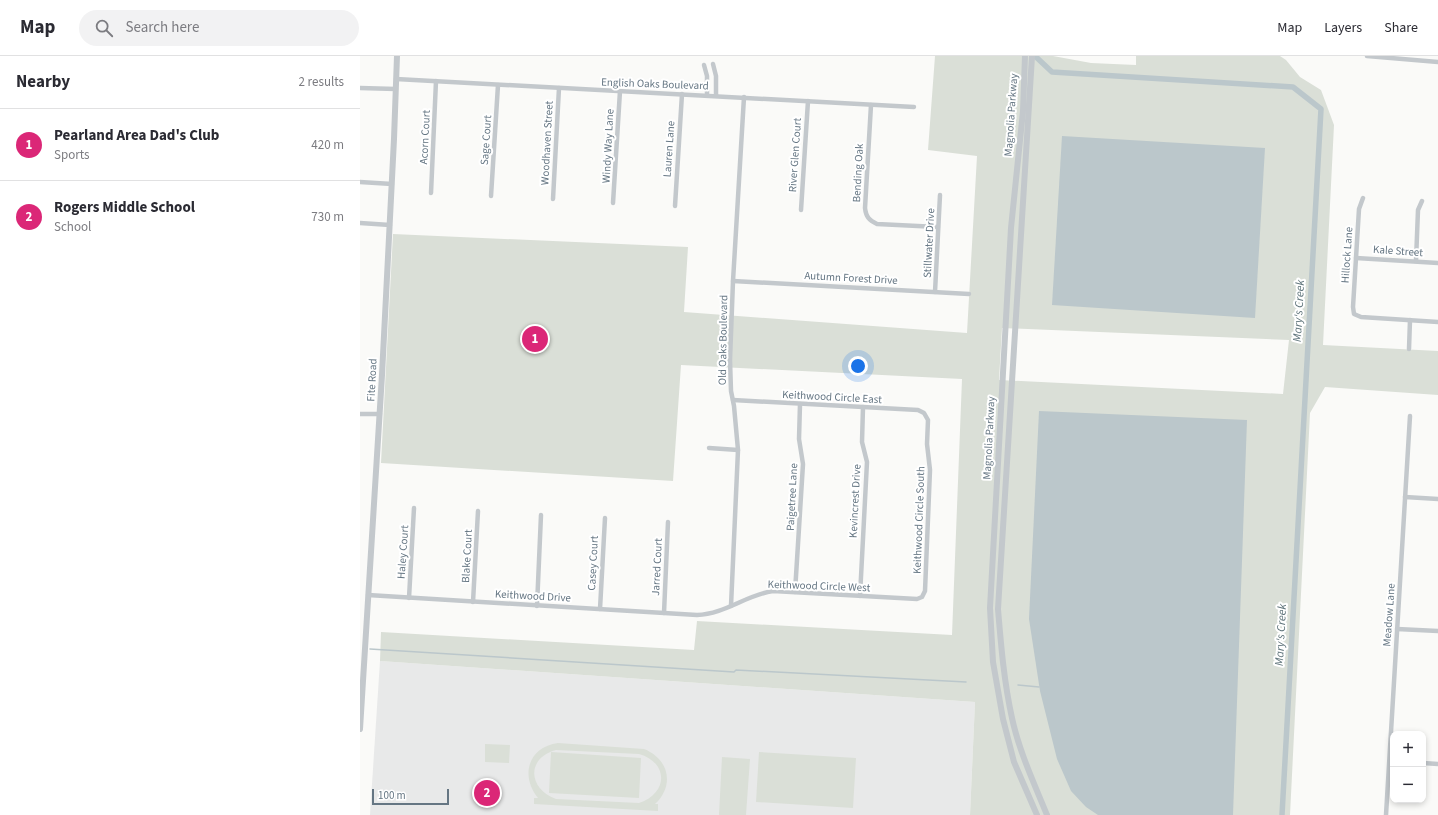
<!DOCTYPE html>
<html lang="en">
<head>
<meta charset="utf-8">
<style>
	:root { --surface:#fff; --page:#f2f2f3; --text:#2b2b33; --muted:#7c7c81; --line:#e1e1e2; --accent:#db2777 }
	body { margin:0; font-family:"Source Sans 3",sans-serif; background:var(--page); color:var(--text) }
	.controls { position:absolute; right:12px; bottom:12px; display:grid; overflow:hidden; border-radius:8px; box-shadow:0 2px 6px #0003 }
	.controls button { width:36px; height:36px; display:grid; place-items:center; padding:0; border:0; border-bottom:1px solid var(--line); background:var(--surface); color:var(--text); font:20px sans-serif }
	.scale { position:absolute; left:12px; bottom:10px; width:77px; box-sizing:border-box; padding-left:4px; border:2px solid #657683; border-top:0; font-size:11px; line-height:14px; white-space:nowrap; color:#657683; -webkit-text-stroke:3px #fff; paint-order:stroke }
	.you { position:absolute; left:498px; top:310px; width:14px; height:14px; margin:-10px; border:3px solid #fff; border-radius:50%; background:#1a73e8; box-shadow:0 0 0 6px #1a73e833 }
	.badge { display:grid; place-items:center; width:26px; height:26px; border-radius:50%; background:var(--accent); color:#fff; font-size:13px; font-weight:700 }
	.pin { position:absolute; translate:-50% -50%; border:2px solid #fff; box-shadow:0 1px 4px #0006 }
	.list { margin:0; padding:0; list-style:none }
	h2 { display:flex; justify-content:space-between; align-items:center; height:52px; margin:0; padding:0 16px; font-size:17px }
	h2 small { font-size:13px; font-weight:400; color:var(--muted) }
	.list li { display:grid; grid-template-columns:26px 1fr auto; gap:12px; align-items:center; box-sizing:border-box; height:72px; padding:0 16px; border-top:1px solid var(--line) }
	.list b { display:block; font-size:15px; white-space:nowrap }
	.list p { margin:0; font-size:13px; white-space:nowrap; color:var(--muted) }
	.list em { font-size:13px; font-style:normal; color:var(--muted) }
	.icon { flex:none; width:22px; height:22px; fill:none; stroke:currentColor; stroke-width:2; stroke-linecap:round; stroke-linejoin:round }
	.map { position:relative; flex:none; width:1078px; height:759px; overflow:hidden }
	header { display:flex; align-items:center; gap:24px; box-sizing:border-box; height:56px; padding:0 20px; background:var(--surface); border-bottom:1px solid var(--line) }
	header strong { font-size:19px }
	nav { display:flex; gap:22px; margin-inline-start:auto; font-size:14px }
	.search { width:280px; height:36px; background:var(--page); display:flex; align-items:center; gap:10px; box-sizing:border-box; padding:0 14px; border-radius:22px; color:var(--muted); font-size:15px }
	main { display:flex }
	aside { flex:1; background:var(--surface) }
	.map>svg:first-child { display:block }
	.built { fill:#e8e9e9 }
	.green { fill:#dadfd7; fill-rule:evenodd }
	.water { fill:#bbc7cb }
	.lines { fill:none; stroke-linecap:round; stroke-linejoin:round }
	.stream { stroke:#bbc7cb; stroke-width:1.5 }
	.canal { stroke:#bbc7cb; stroke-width:5.5 }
	.minor { stroke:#c3c8cc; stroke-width:4.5 }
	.tertiary { stroke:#c3c8cc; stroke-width:6 }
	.labels { text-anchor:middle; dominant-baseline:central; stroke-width:4; stroke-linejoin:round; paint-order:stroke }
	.street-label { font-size:11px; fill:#657683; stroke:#fff }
	.water-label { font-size:12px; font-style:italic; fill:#60757c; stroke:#fff }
</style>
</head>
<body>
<header>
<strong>Map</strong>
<div class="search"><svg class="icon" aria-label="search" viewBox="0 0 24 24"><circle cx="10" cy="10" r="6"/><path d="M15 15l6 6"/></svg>Search here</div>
<nav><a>Map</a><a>Layers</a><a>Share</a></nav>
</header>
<main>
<aside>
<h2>Nearby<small>2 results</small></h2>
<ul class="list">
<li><span class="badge">1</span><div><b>Pearland Area Dad's Club</b><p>Sports</p></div><em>420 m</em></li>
<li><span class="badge">2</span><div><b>Rogers Middle School</b><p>School</p></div><em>730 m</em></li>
</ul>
</aside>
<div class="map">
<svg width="1078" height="759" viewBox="0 0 1078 759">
	<rect width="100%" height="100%" fill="#fafaf8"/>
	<path class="built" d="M20 605 615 646 610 759H10Z"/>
	<g class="green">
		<path d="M575 0H693L731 7 776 9V0H920L926 4 940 21 961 34 974 69 963 289 1078 295V339L965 331 950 357 930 759H610L615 646 20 605 21 576 334 594 337 565 592 579 602 323 321 309 313 425 21 407 33 178 328 191 324 256 607 277 617 100 568 94ZM642 272 929 284 923 338 639 324Z"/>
		<path d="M198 687 284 693C309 703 315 729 295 748H298V755L174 748V742H178C160 720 168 691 198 687ZM196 694 279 698C308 706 309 737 279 747L196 743C168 733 166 702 196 694Z"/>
		<path d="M125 688 150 689 149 707 125 706Z"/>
		<path d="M191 696 281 702 279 742 189 737Z"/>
		<path d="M399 696 496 702 493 752 396 746Z"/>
		<path d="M362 701 390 703 386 759H359Z"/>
	</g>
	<g class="water">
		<path d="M702 80 905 92 895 262 692 249Z"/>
		<path d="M679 355 887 364 873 759H738L726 751 711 735 697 703 680 635 669 563Z"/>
	</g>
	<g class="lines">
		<g class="stream">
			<path d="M10 593 374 616 376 614 606 626"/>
			<path d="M658 629 679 631"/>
		</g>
		<path class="canal" d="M675 0 692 16 933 31 961 53 922 759"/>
		<g class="minor">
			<path d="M1007 0 1078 6"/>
			<path d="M353 8 356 20V39"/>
			<path d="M344 9 347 20V39"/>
			<path d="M36 23 554 51"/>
			<path d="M0 32 36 33"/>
			<path d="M511 49 505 152C506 161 509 164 517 168L578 171"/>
			<path d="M0 126 32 128"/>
			<path d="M71 137 76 25"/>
			<path d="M131 140 138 29"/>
			<path d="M1003 142 999 153 993 251 994 258 1001 261 1078 266"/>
			<path d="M193 143 199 32"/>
			<path d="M253 147 260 35"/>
			<path d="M315 150 322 38"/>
			<path d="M441 154 448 45"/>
			<path d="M0 167 30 169"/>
			<path d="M996 202 1078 207"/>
			<path d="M1056 205 1058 154 1062 145"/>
			<path d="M373 225 609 238"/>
			<path d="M575 236 580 139"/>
			<path d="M1049 293 1050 264"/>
			<path d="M0 358H20"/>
			<path d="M349 392 378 394"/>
			<path d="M1045 441 1078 443"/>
			<path d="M435 536 443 408 439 383 440 348"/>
			<path d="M8 539 337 559C365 558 386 539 413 535L557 543 562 541 565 535 570 414 567 388 568 364 564 357 558 354 373 344"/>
			<path d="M500 540 507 406 502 386 503 351"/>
			<path d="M49 542 54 452"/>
			<path d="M113 546 118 455"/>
			<path d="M177 550 181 459"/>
			<path d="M371 550 378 394 374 350 371 335 370 304 373 225 384 41"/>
			<path d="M240 553 245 462"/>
			<path d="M304 557 308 466"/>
			<path d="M1037 573 1078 575"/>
			<path d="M1063 707 1078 708"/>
			<path d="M1026 759 1050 360"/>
		</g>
		<g class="tertiary">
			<path d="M665 0 663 55 651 172 630 552 633 606 643 663 654 706 677 759"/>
			<path d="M672 0 638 553C641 589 644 626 652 662 659 695 674 727 687 759"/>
			<path d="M0 673 22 319 34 83 37 0"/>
		</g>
	</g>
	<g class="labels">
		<g class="street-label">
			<text transform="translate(295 28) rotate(2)">English Oaks Boulevard</text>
			<text transform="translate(651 59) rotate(-86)">Magnolia Parkway</text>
			<text transform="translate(65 81) rotate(-87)">Acorn Court</text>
			<text transform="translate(126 84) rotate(-86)">Sage Court</text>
			<text transform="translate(187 87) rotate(-87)">Woodhaven Street</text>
			<text transform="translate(248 90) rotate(-87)">Windy Way Lane</text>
			<text transform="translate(309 93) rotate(-86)">Lauren Lane</text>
			<text transform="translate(435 99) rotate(-86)">River Glen Court</text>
			<text transform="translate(498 117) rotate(-87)">Bending Oak</text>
			<text transform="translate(569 187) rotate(-87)">Stillwater Drive</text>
			<text transform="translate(1038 195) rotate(4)">Kale Street</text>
			<text transform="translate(987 199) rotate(-86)">Hillock Lane</text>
			<text transform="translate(491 222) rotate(3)">Autumn Forest Drive</text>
			<text transform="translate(363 284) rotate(-89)">Old Oaks Boulevard</text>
			<text transform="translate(12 324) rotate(-87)">Fite Road</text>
			<text transform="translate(472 341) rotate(3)">Keithwood Circle East</text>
			<text transform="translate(629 382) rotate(-87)">Magnolia Parkway</text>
			<text transform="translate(432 441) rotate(-87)">Paigetree Lane</text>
			<text transform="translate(495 445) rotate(-87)">Kevincrest Drive</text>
			<text transform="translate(559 464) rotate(-88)">Keithwood Circle South</text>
			<text transform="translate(43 496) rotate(-86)">Haley Court</text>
			<text transform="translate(107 500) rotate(-87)">Blake Court</text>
			<text transform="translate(233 507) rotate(-87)">Casey Court</text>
			<text transform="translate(297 511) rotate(-87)">Jarred Court</text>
			<text transform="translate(459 530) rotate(2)">Keithwood Circle West</text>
			<text transform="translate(173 540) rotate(3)">Keithwood Drive</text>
			<text transform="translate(1029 559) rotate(-86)">Meadow Lane</text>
		</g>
		<g class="water-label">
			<text transform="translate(939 255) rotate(-87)">Mary's Creek</text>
			<text transform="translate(921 579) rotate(-87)">Mary's Creek</text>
		</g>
	</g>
</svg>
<div class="controls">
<button>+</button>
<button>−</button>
</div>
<div class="scale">100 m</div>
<div class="you"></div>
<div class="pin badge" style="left:175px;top:283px">1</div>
<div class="pin badge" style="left:127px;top:737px">2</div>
</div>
</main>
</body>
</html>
